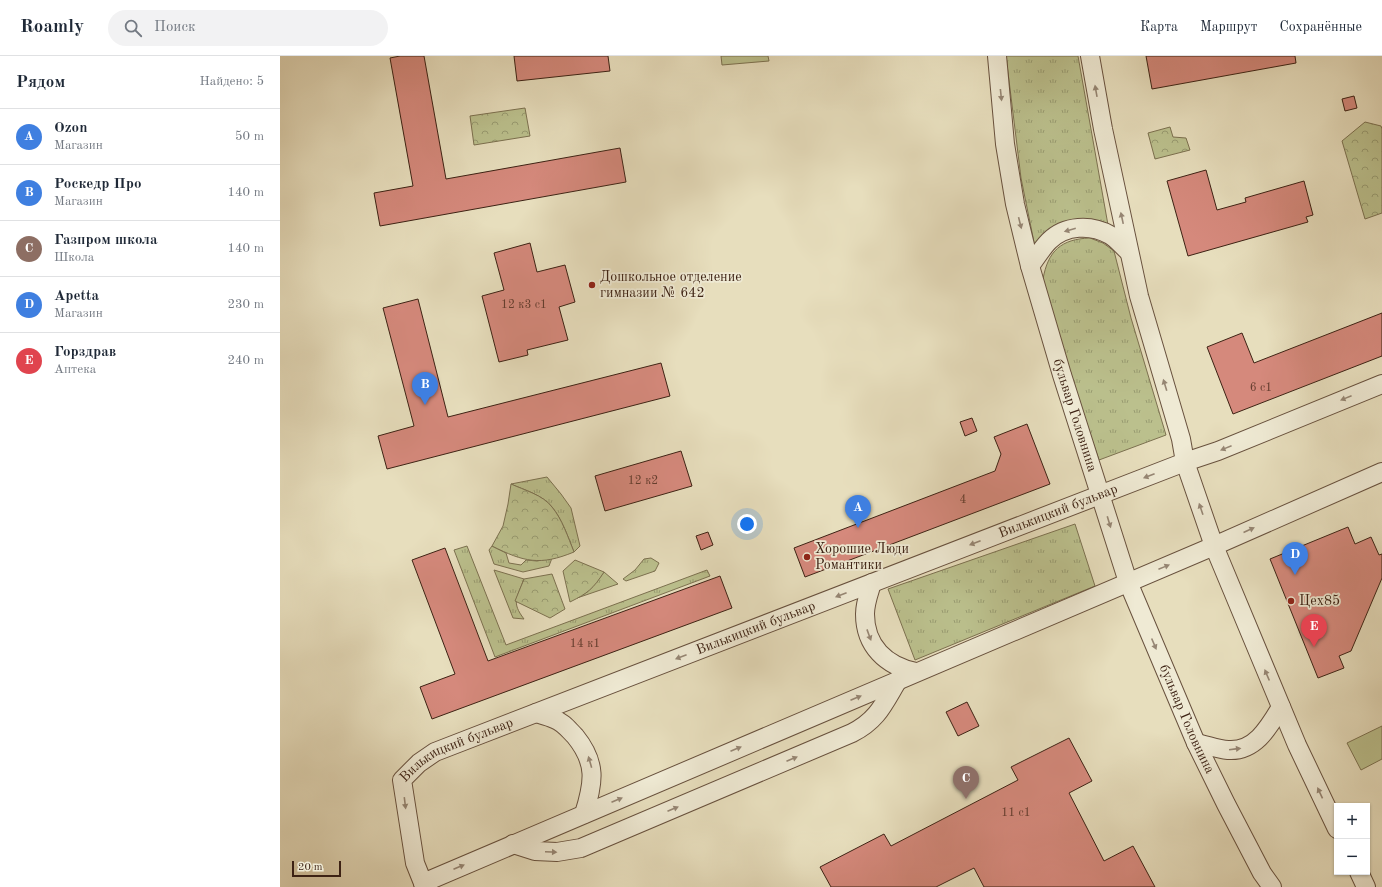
<!DOCTYPE html>
<html lang="ru">
<head>
<meta charset="utf-8">
<style>
	:root { --surface:#fff; --page:#f2f2f3; --text:#1f2937; --muted:#747a83; --line:#e0e1e3; --accent:#d93025 }
	body { margin:0; font-family:"Old Standard TT",serif; background:var(--page); color:var(--text) }
	.controls { position:absolute; right:12px; bottom:12px; display:grid; overflow:hidden; border-radius:0px; box-shadow:0 1px 3px #0004 }
	.controls button { width:36px; height:36px; display:grid; place-items:center; padding:0; border:0; border-bottom:1px solid var(--line); background:var(--surface); color:var(--text); font:20px sans-serif }
	.scale { position:absolute; left:12px; bottom:10px; width:49px; box-sizing:border-box; padding-left:4px; border:2px solid #3d2214; border-top:0; font-size:11px; line-height:14px; white-space:nowrap; color:#3d2214; -webkit-text-stroke:3px #efead4; paint-order:stroke }
	.you { position:absolute; left:467px; top:468px; width:14px; height:14px; margin:-10px; border:3px solid #fff; border-radius:50%; background:#1a73e8; box-shadow:0 0 0 6px #1a73e833 }
	.badge { display:grid; place-items:center; width:26px; height:26px; border-radius:50%; background:var(--accent); color:#fff; font-size:13px; font-weight:700 }
	.pin { position:absolute; translate:-50% -33px; filter:drop-shadow(0 1px 2px #0008) }
	.pin::after { content:''; position:absolute; top:21px; width:14px; height:12px; background:inherit; clip-path:polygon(0 0,100% 0,50% 100%) }
	.list { margin:0; padding:0; list-style:none }
	h2 { display:flex; justify-content:space-between; align-items:center; height:52px; margin:0; padding:0 16px; font-size:17px }
	h2 small { font-size:13px; font-weight:400; color:var(--muted) }
	.list li { display:grid; grid-template-columns:26px 1fr auto; gap:12px; align-items:center; box-sizing:border-box; height:56px; padding:0 16px; border-top:1px solid var(--line) }
	.list b { display:block; font-size:15px; white-space:nowrap }
	.list p { margin:0; font-size:13px; white-space:nowrap; color:var(--muted) }
	.list em { font-size:13px; font-style:normal; color:var(--muted) }
	.icon { flex:none; width:22px; height:22px; fill:none; stroke:currentColor; stroke-width:2; stroke-linecap:round; stroke-linejoin:round }
	.map { position:relative; flex:none; width:1102px; height:831px; overflow:hidden }
	header { display:flex; align-items:center; gap:24px; box-sizing:border-box; height:56px; padding:0 20px; background:var(--surface); border-bottom:1px solid var(--line) }
	header strong { font-size:19px }
	nav { display:flex; gap:22px; margin-inline-start:auto; font-size:14px }
	.search { width:280px; height:36px; background:var(--page); display:flex; align-items:center; gap:10px; box-sizing:border-box; padding:0 14px; border-radius:22px; color:var(--muted); font-size:15px }
	main { display:flex }
	aside { flex:1; background:var(--surface) }
	.map>svg:first-child { display:block }
	.grass { fill:url(#grass-tufts); stroke:#7c7150 }
	.park { fill:url(#park-crowns); stroke:#7c7150 }
	.pitch { fill:#bbc08d; stroke:#7c7150 }
	.building { fill:#d5897c; stroke:#3d2214 }
	.lines { fill:none; stroke-linecap:round; stroke-linejoin:round }
	.minor-casing { stroke:#68513e; stroke-width:20 }
	.minor { stroke:#efead4; stroke-width:18 }
	.oneway { fill:#968674 }
	.poi-dot { fill:#8f2418; stroke:#efead4; stroke-width:1.5 }
	.labels { text-anchor:middle; dominant-baseline:central; stroke-width:3.5; stroke-linejoin:round; paint-order:stroke }
	.number-label { font-size:12px; fill:#633c2e }
	.poi-label { font-size:14px; fill:#3d2214; stroke:#efead4; text-anchor:start }
	.street-label { font-size:14px; fill:#3d2214; stroke:#efead4 }
</style>
</head>
<body>
<header>
<strong>Roamly</strong>
<div class="search"><svg class="icon" aria-label="search" viewBox="0 0 24 24"><circle cx="10" cy="10" r="6"/><path d="M15 15l6 6"/></svg>Поиск</div>
<nav><a>Карта</a><a>Маршрут</a><a>Сохранённые</a></nav>
</header>
<main>
<aside>
<h2>Рядом<small>Найдено: 5</small></h2>
<ul class="list">
<li><span class="badge" style="background:#3f7fe0">A</span><div><b>Ozon</b><p>Магазин</p></div><em>50 m</em></li>
<li><span class="badge" style="background:#3f7fe0">B</span><div><b>Роскедр Про</b><p>Магазин</p></div><em>140 m</em></li>
<li><span class="badge" style="background:#8d6e63">C</span><div><b>Газпром школа</b><p>Школа</p></div><em>140 m</em></li>
<li><span class="badge" style="background:#3f7fe0">D</span><div><b>Apetta</b><p>Магазин</p></div><em>230 m</em></li>
<li><span class="badge" style="background:#e0444e">E</span><div><b>Горздрав</b><p>Аптека</p></div><em>240 m</em></li>
</ul>
</aside>
<div class="map">
<svg width="1102" height="831" viewBox="0 0 1102 831">
	<defs>
		<pattern id="grass-tufts" width="24" height="20" patternUnits="userSpaceOnUse"><rect width="24" height="20" fill="#bbc08d"/><path d="M3 7l-1-3M5 7V3M7 7l1-3M15 17l-1-3M17 17v-4M19 17l1-3" fill="none" stroke="#999c72"/></pattern>
		<pattern id="park-crowns" width="20" height="18" patternUnits="userSpaceOnUse"><rect width="20" height="18" fill="#bbc08d"/><path d="M2 6a3 3 0 1 1 6 0M12 15a3 3 0 1 1 6 0" fill="none" stroke="#999c72"/></pattern>
	</defs>
	<rect width="100%" height="100%" fill="#e7debd"/>
	<filter id="stains"><feTurbulence type="fractalNoise" baseFrequency=".005" numOctaves="4"/><feColorMatrix values="0 0 0 0 .2 0 0 0 0 .09 0 0 0 0 .02 0 0 0 .5 -.17"/></filter>
	<radialGradient id="worn" r=".72"><stop offset=".6" stop-color="#630" stop-opacity="0"/><stop offset="1" stop-color="#630" stop-opacity=".3"/></radialGradient>
	<g class="grass">
		<path d="M726 0H798L828 169 755 191 741 122Z"/>
		<path d="M810 182 823 187 834 195 851 262 886 379 819 404 785 305 763 223C768 195 781 183 810 182Z"/>
		<path d="M267 421 281 438 291 452 300 490 294 496C288 481 282 463 272 451 263 439 244 434 231 428Z"/>
		<path d="M795 468 815 530 635 604 608 533Z"/>
		<path d="M187 490 226 589 427 514 430 520 215 601 174 494Z"/>
		<path d="M212 490 226 497 229 507 241 509 246 504 257 505 272 502 269 510 243 516 214 508 209 494Z"/>
		<path d="M371 502 379 507 375 515 346 525 343 523 355 514 364 503Z"/>
		<path d="M214 514 244 523C237 542 231 546 244 563L233 562Z"/>
		<path d="M324 516 338 528 297 542C309 537 316 527 324 516Z"/>
	</g>
	<g class="park">
		<path d="M245 52 250 80 194 89 190 60Z"/>
		<path d="M1085 66 1101 70 1102 73V157L1085 163 1062 85Z"/>
		<path d="M890 71 893 81 906 82 910 94 875 103 868 77Z"/>
		<path d="M231 428C244 434 263 439 272 451 282 463 288 481 294 496 260 510 244 506 212 490L223 470 228 448Z"/>
		<path d="M295 504 324 516C313 533 308 537 290 546L283 515Z"/>
		<path d="M272 518 285 553 270 562 235 545 244 523Z"/>
	</g>
	<g class="pitch">
		<path d="M441 0H488L489 5 442 9Z"/>
		<path d="M1102 670V703L1081 714 1067 687Z"/>
	</g>
	<g class="building">
		<path d="M120 0H144L166 123 340 92 346 126 100 170 94 137 133 130 110 2Z"/>
		<path d="M234 0H328L330 15 237 25Z"/>
		<path d="M866 0H1015L1016 7 872 33Z"/>
		<path d="M1074 40 1077 52 1065 55 1062 43Z"/>
		<path d="M926 114 937 154 966 146 965 142 1024 125 1033 159 1026 161 1028 166 908 200 887 125Z"/>
		<path d="M250 187 257 216 285 209 295 246 279 251 288 284 247 294 248 299 219 306 202 240 224 234 214 197Z"/>
		<path d="M138 243 168 361 381 307 390 340 107 413 98 380 134 370 103 252Z"/>
		<path d="M1102 257V300L953 358 927 291 962 277 974 307Z"/>
		<path d="M692 362 697 375 685 380 680 366Z"/>
		<path d="M747 368 770 428 525 521 514 492 715 415 721 398 714 381Z"/>
		<path d="M401 395 412 430 325 455 315 420Z"/>
		<path d="M1068 471 1075 488 1091 481 1099 499 1102 498V522L1071 595 1059 600 1064 612 1038 622 990 503Z"/>
		<path d="M428 476 433 489 421 494 416 480Z"/>
		<path d="M165 492 208 605 440 520 452 552 152 663 140 631 175 618 132 504Z"/>
		<path d="M687 646 699 670 678 680 666 656Z"/>
		<path d="M789 682 812 725 789 737 824 805 853 790 875 831H704L694 812 656 831H551L540 811 604 778 611 790 738 724 731 711Z"/>
	</g>
	<g class="lines">
		<defs>
			<g id="minor">
				<path id="s1" d="M717 0 725 88 735 148 750 210 782 319 848 526 916 687 946 748 982 817 992 831"/>
				<path d="M810 0 823 73 859 240 901 383 905 406 934 490 1017 689 1057 773"/>
				<path d="M750 210C756 202 762 192 769 185 785 169 811 168 830 179 837 183 842 190 848 195"/>
				<path d="M592 527C589 537 585 547 585 558 585 590 606 610 636 616"/>
				<path d="M256 657C262 659 268 660 274 663 283 666 288 673 295 680 317 707 314 726 304 758"/>
				<path d="M916 687C927 689 937 693 948 694 975 696 989 671 1001 651"/>
				<path d="M233 788 255 795 277 796 301 792 572 677C598 664 604 647 618 624"/>
				<path d="M1079 816 1086 831"/>
				<path id="s2" d="M143 827 135 807 122 724 139 707 155 696 905 406 938 395 1102 328"/>
				<path d="M143 827 934 490 1102 416"/>
			</g>
		</defs>
		<use href="#minor" class="minor-casing"/>
		<use href="#minor" class="minor"/>
	</g>
	<defs><path id="oneway-solid" d="M-6-.8H1V-3.2L6.5 0L1 3.2V.8H-6Z"/></defs>
	<g class="oneway">
		<use href="#oneway-solid" transform="translate(816 35) rotate(-100)"/>
		<use href="#oneway-solid" transform="translate(721 39) rotate(84)"/>
		<use href="#oneway-solid" transform="translate(842 162) rotate(-102)"/>
		<use href="#oneway-solid" transform="translate(740 167) rotate(76)"/>
		<use href="#oneway-solid" transform="translate(790 174) rotate(164)"/>
		<use href="#oneway-solid" transform="translate(885 329) rotate(-107)"/>
		<use href="#oneway-solid" transform="translate(1066 342) rotate(158)"/>
		<use href="#oneway-solid" transform="translate(946 392) rotate(158)"/>
		<use href="#oneway-solid" transform="translate(869 420) rotate(159)"/>
		<use href="#oneway-solid" transform="translate(921 453) rotate(-109)"/>
		<use href="#oneway-solid" transform="translate(829 466) rotate(73)"/>
		<use href="#oneway-solid" transform="translate(969 474) rotate(-24)"/>
		<use href="#oneway-solid" transform="translate(695 487) rotate(159)"/>
		<use href="#oneway-solid" transform="translate(884 511) rotate(-22)"/>
		<use href="#oneway-solid" transform="translate(561 539) rotate(159)"/>
		<use href="#oneway-solid" transform="translate(589 579) rotate(70)"/>
		<use href="#oneway-solid" transform="translate(874 588) rotate(67)"/>
		<use href="#oneway-solid" transform="translate(401 601) rotate(159)"/>
		<use href="#oneway-solid" transform="translate(987 619) rotate(-113)"/>
		<use href="#oneway-solid" transform="translate(576 642) rotate(-23)"/>
		<use href="#oneway-solid" transform="translate(456 693) rotate(-23)"/>
		<use href="#oneway-solid" transform="translate(955 693) rotate(-7)"/>
		<use href="#oneway-solid" transform="translate(512 703) rotate(-23)"/>
		<use href="#oneway-solid" transform="translate(310 706) rotate(-106)"/>
		<use href="#oneway-solid" transform="translate(1040 737) rotate(-115)"/>
		<use href="#oneway-solid" transform="translate(337 744) rotate(-23)"/>
		<use href="#oneway-solid" transform="translate(125 747) rotate(83)"/>
		<use href="#oneway-solid" transform="translate(393 753) rotate(-23)"/>
		<use href="#oneway-solid" transform="translate(271 796) rotate(2)"/>
		<use href="#oneway-solid" transform="translate(179 811) rotate(-23)"/>
	</g>
	<g class="poi-dot">
		<circle cx="312" cy="229" r="4"/>
		<circle cx="527" cy="501" r="4"/>
		<circle cx="1011" cy="545" r="4"/>
	</g>
	<g class="labels">
		<g class="number-label">
			<text x="244" y="249">12 к3 с1</text>
			<text x="981" y="332">6 с1</text>
			<text x="363" y="425">12 к2</text>
			<text x="683" y="444">4</text>
			<text x="305" y="588">14 к1</text>
			<text x="736" y="757">11 с1</text>
		</g>
		<g class="poi-label">
			<text x="320" y="221">Дошкольное отделение<tspan x="320" dy="16">гимназии № 642</tspan></text>
			<text x="535" y="493">Хорошие Люди<tspan x="535" dy="16">Романтики</tspan></text>
			<text x="1019" y="545">Цех85</text>
		</g>
		<g class="street-label">
			<text stroke="none"><textPath href="#s1" startOffset="369">бульвар Головнина</textPath></text>
			<text stroke="none"><textPath href="#s2" startOffset="817">Вилькицкий бульвар</textPath></text>
			<text stroke="none"><textPath href="#s2" startOffset="493">Вилькицкий бульвар</textPath></text>
			<text stroke="none"><textPath href="#s1" startOffset="693">бульвар Головнина</textPath></text>
			<text stroke="none"><textPath href="#s2" startOffset="169">Вилькицкий бульвар</textPath></text>
		</g>
	</g>
	<rect width="100%" height="100%" filter="url(#stains)"/>
	<rect width="100%" height="100%" fill="url(#worn)"/>
</svg>
<div class="controls">
<button>+</button>
<button>−</button>
</div>
<div class="scale">20 m</div>
<div class="you"></div>
<div class="pin badge" style="left:578px;top:472px;background:#3f7fe0">A</div>
<div class="pin badge" style="left:145px;top:349px;background:#3f7fe0">B</div>
<div class="pin badge" style="left:686px;top:743px;background:#8d6e63">C</div>
<div class="pin badge" style="left:1015px;top:519px;background:#3f7fe0">D</div>
<div class="pin badge" style="left:1034px;top:591px;background:#e0444e">E</div>
</div>
</main>
</body>
</html>
